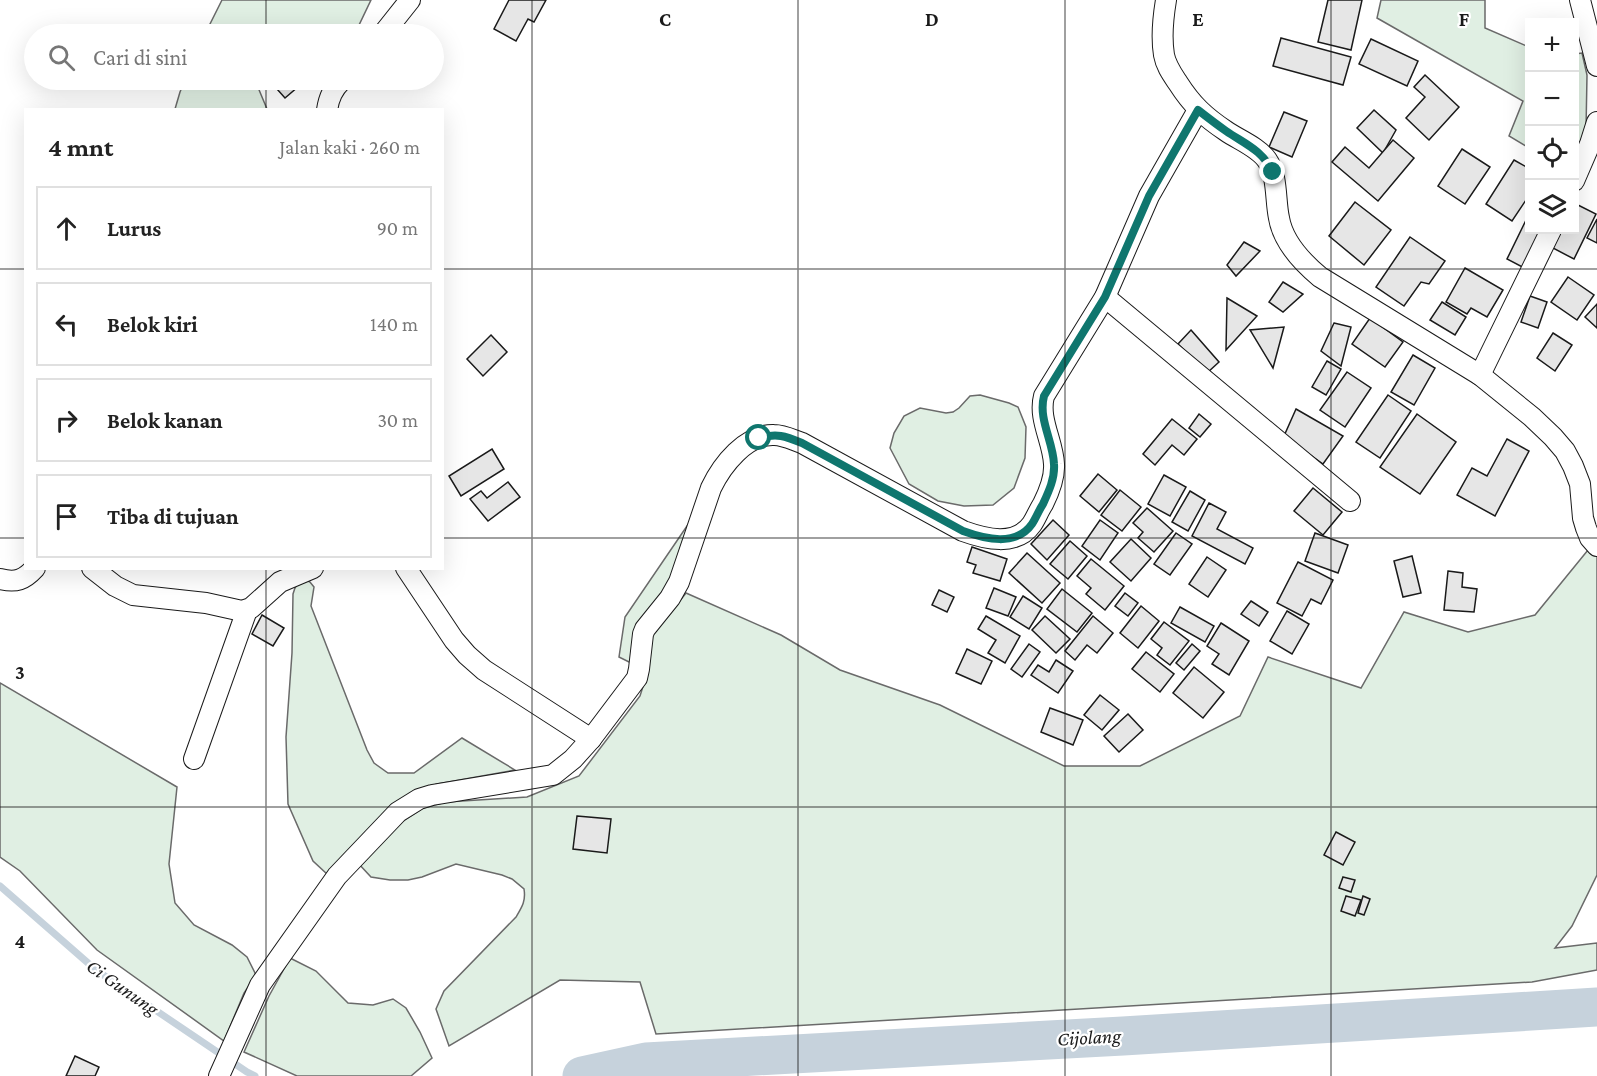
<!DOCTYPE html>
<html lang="id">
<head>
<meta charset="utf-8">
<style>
	:root { --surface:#fff; --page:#f6f6f6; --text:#222; --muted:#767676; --line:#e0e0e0 }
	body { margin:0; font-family:"Crimson Pro",serif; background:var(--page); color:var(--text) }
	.controls { position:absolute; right:18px; top:18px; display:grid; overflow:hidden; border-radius:0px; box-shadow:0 6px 24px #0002 }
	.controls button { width:54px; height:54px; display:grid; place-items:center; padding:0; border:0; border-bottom:2px solid var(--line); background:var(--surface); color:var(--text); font:30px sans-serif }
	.stop { position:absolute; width:18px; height:18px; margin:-14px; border:4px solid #0f766e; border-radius:50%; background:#fff }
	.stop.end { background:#0f766e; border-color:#fff; box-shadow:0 2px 6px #0008 }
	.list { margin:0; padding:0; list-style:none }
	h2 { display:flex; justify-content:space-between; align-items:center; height:78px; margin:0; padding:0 24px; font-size:26px }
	h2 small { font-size:20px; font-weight:400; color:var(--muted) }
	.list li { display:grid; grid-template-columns:39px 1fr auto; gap:18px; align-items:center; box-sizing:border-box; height:84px; margin:0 12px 12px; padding:0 12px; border:2px solid var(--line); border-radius:0px }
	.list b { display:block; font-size:22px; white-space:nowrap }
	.list em { font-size:20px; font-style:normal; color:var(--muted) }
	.icon { flex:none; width:33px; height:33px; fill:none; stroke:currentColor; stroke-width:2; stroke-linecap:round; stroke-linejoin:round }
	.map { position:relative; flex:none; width:1597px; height:1076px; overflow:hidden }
	.search { position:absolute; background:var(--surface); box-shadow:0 6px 24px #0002; left:24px; top:24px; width:420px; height:66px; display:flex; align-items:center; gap:15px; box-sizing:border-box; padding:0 21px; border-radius:33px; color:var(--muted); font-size:22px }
	.panel { position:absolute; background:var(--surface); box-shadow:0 6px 24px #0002; left:24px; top:108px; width:420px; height:462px; border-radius:0px }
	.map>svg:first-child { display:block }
	.green { fill:#e0efe3; stroke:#6a6a6a; stroke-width:1.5 }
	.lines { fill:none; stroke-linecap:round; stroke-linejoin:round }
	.stream { stroke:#c6d2dc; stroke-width:7 }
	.river { stroke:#c6d2dc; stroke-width:39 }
	.building { fill:#e6e6e6; stroke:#1a1a1a; stroke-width:1.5 }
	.street-casing { stroke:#1a1a1a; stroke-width:22 }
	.street { stroke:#fff; stroke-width:20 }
	.route { stroke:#0f766e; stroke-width:8 }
	.grid { fill:none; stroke:#1a1a1a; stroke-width:1.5; stroke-opacity:0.55 }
	.labels { text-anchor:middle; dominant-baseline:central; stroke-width:4.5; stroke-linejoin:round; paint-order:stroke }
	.water-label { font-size:20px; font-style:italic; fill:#1a1a1a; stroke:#fff }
	.grid-label { font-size:20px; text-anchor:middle; font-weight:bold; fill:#1a1a1a; stroke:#fff; stroke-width:4.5; stroke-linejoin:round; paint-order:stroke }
</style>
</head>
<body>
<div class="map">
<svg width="1597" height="1076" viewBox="0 0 1597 1076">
	<rect width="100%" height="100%" fill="#fff"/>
	<g class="green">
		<path d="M222 0H371L359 25 314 34H205Z"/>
		<path d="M1381 0H1485V28L1529 47V148L1509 136 1523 101 1377 18Z"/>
		<path d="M1582 53 1587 75 1586 129 1575 153V54Z"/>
		<path d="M185 80H262L257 85 267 109H175L180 92Z"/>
		<path d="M980 395 1009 403 1018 407 1026 427 1025 458 1014 488 993 505 964 506 938 501 909 484 890 448 894 433 904 416 920 408 946 413 953 412 959 408 970 396Z"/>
		<path d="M687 526 686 541 680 562 633 664 619 657 625 617Z"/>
		<path d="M1588 550 1597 556V875L1572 926 1555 948 1597 943V970L1532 982 656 1034 640 982 560 980 449 1046 436 1009 444 991 516 917C522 907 526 901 524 889L512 879 502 875 456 864 422 877 408 880H390L371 877 358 863 403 821 423 808 446 802 527 797 579 776 640 696 648 671V656L649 641 655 630 668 616 686 593 781 635 840 670 940 705 1064 766H1140L1240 716 1268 657 1361 688 1404 612 1468 632 1535 615Z"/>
		<path d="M304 579 310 582 314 587 311 606 367 750 374 763 388 773H414L462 738 515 770 437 784 419 790 327 874 313 861 288 804 286 737 292 653 293 594C295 586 297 583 304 579Z"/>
		<path d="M0 683 177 787 169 864 175 903 194 925 232 945 247 957 256 975 244 993 224 1041 97 950 20 871 0 857Z"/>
		<path d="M290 958 316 971 348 1003 373 1005 393 999 406 1008 420 1032 432 1058 411 1076H297L244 1052 269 996Z"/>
	</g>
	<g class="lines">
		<path class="stream" d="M0 886 96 970 247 1072 255 1076"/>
		<path class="river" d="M582 1076 646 1062 1123 1036 1597 1007"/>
	</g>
	<g class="building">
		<path d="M509 0H546L534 22 528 19 516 41 494 29Z"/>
		<path d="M1328 0H1362L1351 50 1318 42Z"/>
		<path d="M1281 38 1351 57 1343 85 1273 66Z"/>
		<path d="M1371 39 1418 61 1407 86 1359 64Z"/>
		<path d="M1425 75 1459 107 1429 140 1406 118 1425 97 1414 87Z"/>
		<path d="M269 80H306L285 98Z"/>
		<path d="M1374 110 1396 130 1383 153 1357 128Z"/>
		<path d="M1284 112 1307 121 1292 157 1269 147Z"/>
		<path d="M1393 140 1414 158 1378 201 1332 162 1345 147 1369 168Z"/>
		<path d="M1462 149 1490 167 1465 204 1438 186Z"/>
		<path d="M1514 160 1530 169V194L1512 221 1486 204Z"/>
		<path d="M1355 202 1391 230 1364 265 1329 236Z"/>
		<path d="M1574 203 1596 214 1574 259 1551 247 1559 230H1574Z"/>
		<path d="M1529 214 1530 230H1548L1528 270 1507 259Z"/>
		<path d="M1597 219V243L1587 238Z"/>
		<path d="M1410 237 1445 261 1429 284 1421 282 1404 306 1376 287Z"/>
		<path d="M1244 242 1260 251 1236 276 1227 265Z"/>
		<path d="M1465 268 1503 290 1487 317 1471 308 1467 314 1446 302Z"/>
		<path d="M1568 277 1594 295 1577 320 1551 302Z"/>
		<path d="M1283 282 1303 294 1283 312 1269 302Z"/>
		<path d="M1530 296 1547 302 1538 328 1521 322Z"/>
		<path d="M1227 298 1257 316 1226 350Z"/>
		<path d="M1442 302 1466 317 1455 335 1430 320Z"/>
		<path d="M1597 304V328L1585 317Z"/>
		<path d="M1370 318 1403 342 1385 367 1352 344Z"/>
		<path d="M1334 323 1351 327 1341 366 1321 351Z"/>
		<path d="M1284 327 1273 368 1250 330Z"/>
		<path d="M1191 330 1219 362 1207 373 1178 344Z"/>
		<path d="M1553 333 1572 345 1555 371 1537 358Z"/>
		<path d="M491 335 507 352 483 376 467 359Z"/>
		<path d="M1413 355 1435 368 1414 405 1391 392Z"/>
		<path d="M1327 361 1341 369 1326 395 1312 387Z"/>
		<path d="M1347 372 1371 388 1345 427 1320 410Z"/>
		<path d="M1388 395 1411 411 1380 458 1356 442Z"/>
		<path d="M1296 409 1343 436 1323 464 1284 436Z"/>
		<path d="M1199 414 1211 424 1200 437 1189 428Z"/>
		<path d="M1417 414 1456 442 1420 494 1380 467Z"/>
		<path d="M1172 419 1197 439 1184 455 1172 445 1155 465 1143 454Z"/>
		<path d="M1507 439 1529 451 1495 516 1457 495 1472 468 1487 476Z"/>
		<path d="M492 449 504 469 461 496 449 476Z"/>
		<path d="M1098 474 1117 490 1099 512 1080 496Z"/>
		<path d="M1164 475 1186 487 1170 516 1148 504Z"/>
		<path d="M508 482 520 497 488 521 470 499 481 491 487 498Z"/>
		<path d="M1313 488 1342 512 1323 535 1294 511Z"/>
		<path d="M1120 490 1141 507 1122 531 1101 515Z"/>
		<path d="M1190 491 1205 500 1188 531 1172 522Z"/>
		<path d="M1209 503 1226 512 1217 529 1253 548 1245 564 1192 536Z"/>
		<path d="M1147 508 1173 531 1154 552 1138 538 1143 532 1133 523Z"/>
		<path d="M1053 520 1069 535 1047 560 1031 544Z"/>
		<path d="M1100 520 1118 533 1100 560 1082 546Z"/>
		<path d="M1176 533 1192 544 1170 575 1154 564Z"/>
		<path d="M1315 533 1348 545 1338 573 1305 561Z"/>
		<path d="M1131 539 1151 558 1131 581 1110 562Z"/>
		<path d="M1070 541 1087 556 1068 579 1050 564Z"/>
		<path d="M972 547 1007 559 1000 581 973 573 976 565 967 562Z"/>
		<path d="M1027 553 1060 583 1042 603 1009 573Z"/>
		<path d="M1412 556 1421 593 1403 597 1394 561Z"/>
		<path d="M1207 557 1226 570 1208 597 1189 584Z"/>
		<path d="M1091 559 1124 586 1105 610 1086 594 1091 588 1077 576Z"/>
		<path d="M1298 562 1333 580 1321 604 1311 599 1302 616 1277 603Z"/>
		<path d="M1448 571 1463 573 1462 587 1477 589 1474 612 1444 610Z"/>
		<path d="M994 588 1016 597 1008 616 986 608Z"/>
		<path d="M1062 589 1092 613 1077 632 1047 609Z"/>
		<path d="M939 590 954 597 947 612 932 605Z"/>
		<path d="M1125 593 1138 603 1128 616 1115 606Z"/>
		<path d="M1023 596 1042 608 1029 629 1010 617Z"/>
		<path d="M1251 601 1268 612 1259 626 1241 614Z"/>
		<path d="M1141 606 1159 621 1138 648 1120 633Z"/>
		<path d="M1180 607 1214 626 1205 642 1171 623Z"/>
		<path d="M1287 611 1309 624 1292 654 1270 641Z"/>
		<path d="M262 615 284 628 273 646 252 634Z"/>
		<path d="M986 616 1020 636 1005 663 988 653 996 640 978 629Z"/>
		<path d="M1045 616 1070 639 1056 653 1032 630Z"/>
		<path d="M1093 616 1113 633 1097 653 1087 645 1075 660 1065 651Z"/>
		<path d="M1164 622 1189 641 1170 665 1157 655 1162 648 1151 639Z"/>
		<path d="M1221 623 1249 641 1229 675 1212 664 1219 654 1207 646Z"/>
		<path d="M1029 644 1040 652 1022 677 1011 669Z"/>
		<path d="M1192 644 1200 651 1184 670 1176 663Z"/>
		<path d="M967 649 992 661 981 684 956 673Z"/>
		<path d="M1146 652 1174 674 1160 692 1132 669Z"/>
		<path d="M1056 660 1073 671 1058 693 1031 675 1038 665 1049 672Z"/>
		<path d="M1194 667 1224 692 1203 718 1173 693Z"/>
		<path d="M1100 695 1119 710 1102 730 1084 715Z"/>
		<path d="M1050 708 1083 720 1073 745 1041 732Z"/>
		<path d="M1128 714 1143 730 1119 752 1104 736Z"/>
		<path d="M577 816 611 819 607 853 573 849Z"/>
		<path d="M1336 832 1355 842 1343 865 1324 855Z"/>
		<path d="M1343 877 1355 880 1351 892 1339 888Z"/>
		<path d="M1346 896 1361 900 1355 916 1341 911Z"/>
		<path d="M1363 896 1370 899 1364 915 1358 913Z"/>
		<path d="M75 1056 99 1067 95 1076H66Z"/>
	</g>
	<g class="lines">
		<defs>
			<g id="street">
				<path d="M1166 0C1163 18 1161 37 1164 55 1166 66 1172 74 1178 83 1192 105 1205 117 1226 131 1239 140 1258 147 1267 160 1278 176 1275 200 1279 218 1283 242 1302 262 1320 277L1480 375 1532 417 1553 437 1565 451 1573 466 1580 484 1583 518 1586 528 1590 538 1597 546"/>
				<path d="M1580 0 1597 66"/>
				<path d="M383 34 410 0"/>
				<path d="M327 110C329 97 333 89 342 80"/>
				<path d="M1574 181 1590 144 1597 122"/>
				<path d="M1105 297 1350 501"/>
				<path d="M1480 375 1551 230"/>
				<path d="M92 568 115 586 133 595 206 603 242 611 251 608 280 582 313 568"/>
				<path d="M406 568 454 640 467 655 484 670 591 739"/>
				<path d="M0 579C16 583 24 580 35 568"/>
				<path d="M194 759 247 610"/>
				<path d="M219 1076 260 985 337 876 398 812 419 799 432 795 553 775 573 759 591 739 637 678 639 669 643 634 645 629 670 598 679 582 711 488C722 465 746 434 774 435 784 435 793 440 802 443L963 531C985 539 1016 547 1032 524 1036 518 1039 510 1043 504 1049 492 1055 478 1054 464 1053 441 1038 419 1044 396L1105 297 1149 196 1198 110"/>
			</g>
		</defs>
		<use href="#street" class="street-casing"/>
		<use href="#street" class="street"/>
	</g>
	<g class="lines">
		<path class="route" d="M759 438C777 433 785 436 802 443L963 531C985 539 1016 547 1032 524 1036 518 1039 510 1043 504 1049 491 1055 478 1054 464 1053 441 1038 419 1044 396L1105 297 1149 196 1198 110C1207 117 1216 124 1226 131 1245 144 1262 150 1273 172"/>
	</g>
	<path class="grid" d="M266 0V34M532 0V1076M798 0V1076M1065 0V1076M1331 0V1076M266 80V110M0 269H26M442 269H1597M0 538H26M442 538H1597M266 568V1076M0 807H1597"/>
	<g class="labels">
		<g class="water-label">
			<text transform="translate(123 987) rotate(35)">Ci Gunung</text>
			<text transform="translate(1089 1037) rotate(-3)">Cijolang</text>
		</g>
	</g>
	<g class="grid-label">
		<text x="665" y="26">C</text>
		<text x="932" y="26">D</text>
		<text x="1198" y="26">E</text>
		<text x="1464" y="26">F</text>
		<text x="20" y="679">3</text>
		<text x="20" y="948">4</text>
	</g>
</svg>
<div class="controls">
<button>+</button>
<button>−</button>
<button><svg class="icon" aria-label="locate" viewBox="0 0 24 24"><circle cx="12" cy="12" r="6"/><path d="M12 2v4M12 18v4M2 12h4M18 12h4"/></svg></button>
<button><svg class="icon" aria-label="layers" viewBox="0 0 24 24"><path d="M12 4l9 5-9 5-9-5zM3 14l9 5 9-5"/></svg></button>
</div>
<div class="stop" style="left:759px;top:438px"></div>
<div class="stop end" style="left:1273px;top:172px"></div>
<div class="search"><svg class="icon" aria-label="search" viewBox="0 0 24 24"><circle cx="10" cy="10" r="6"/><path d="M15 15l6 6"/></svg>Cari di sini</div>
<section class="panel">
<h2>4 mnt<small>Jalan kaki · 260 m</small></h2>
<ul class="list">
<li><svg class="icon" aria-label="ahead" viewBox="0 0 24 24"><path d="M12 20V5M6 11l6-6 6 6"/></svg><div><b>Lurus</b></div><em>90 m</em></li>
<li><svg class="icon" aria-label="left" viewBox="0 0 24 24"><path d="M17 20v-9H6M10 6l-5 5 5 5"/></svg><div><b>Belok kiri</b></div><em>140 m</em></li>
<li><svg class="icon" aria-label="right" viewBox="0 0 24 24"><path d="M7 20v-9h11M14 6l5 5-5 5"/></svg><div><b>Belok kanan</b></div><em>30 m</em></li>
<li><svg class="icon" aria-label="arrive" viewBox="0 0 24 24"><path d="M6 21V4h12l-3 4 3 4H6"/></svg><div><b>Tiba di tujuan</b></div></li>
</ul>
</section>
</div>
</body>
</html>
